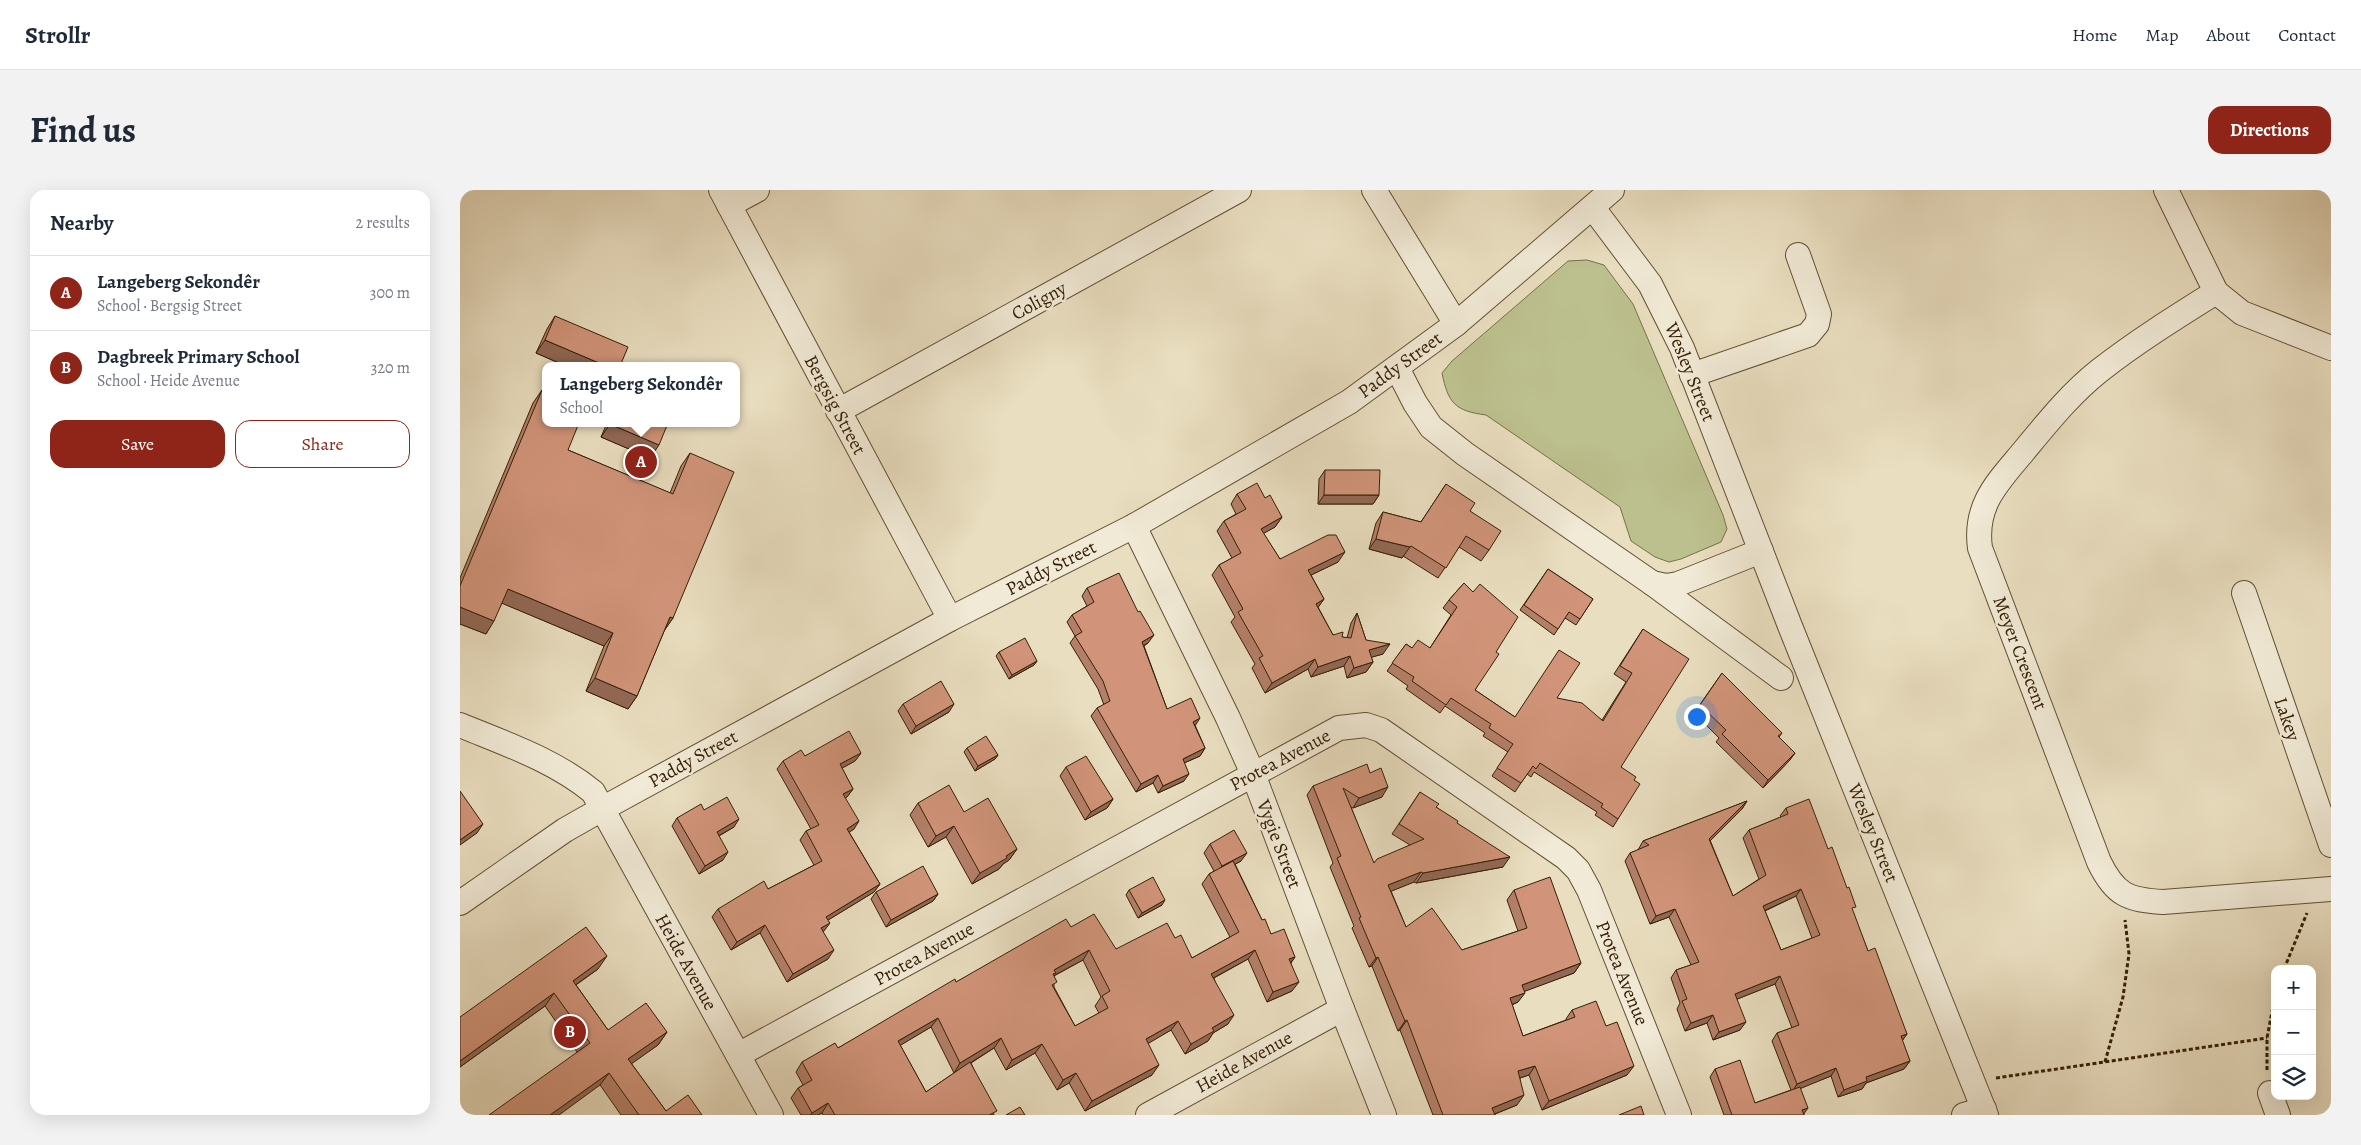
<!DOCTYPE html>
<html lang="en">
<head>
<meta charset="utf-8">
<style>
	:root { --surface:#fff; --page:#f2f2f3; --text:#1f2937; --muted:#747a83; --line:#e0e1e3; --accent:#8f2418 }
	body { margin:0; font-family:Alegreya,serif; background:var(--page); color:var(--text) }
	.controls { position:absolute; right:15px; bottom:15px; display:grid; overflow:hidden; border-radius:10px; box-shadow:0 5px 20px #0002 }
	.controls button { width:45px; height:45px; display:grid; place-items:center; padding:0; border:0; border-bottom:1px solid var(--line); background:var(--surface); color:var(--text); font:25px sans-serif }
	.you { position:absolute; left:1236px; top:526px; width:18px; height:18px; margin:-12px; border:4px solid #fff; border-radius:50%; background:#1a73e8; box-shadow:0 0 0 8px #1a73e833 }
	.badge { display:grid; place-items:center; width:32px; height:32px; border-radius:50%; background:var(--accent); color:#fff; font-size:16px; font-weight:700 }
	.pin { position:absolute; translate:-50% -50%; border:2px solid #fff; box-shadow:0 1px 5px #0006 }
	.popup { position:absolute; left:82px; top:172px; width:198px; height:65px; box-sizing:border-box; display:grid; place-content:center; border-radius:10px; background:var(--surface); filter:drop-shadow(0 1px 4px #0005); font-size:16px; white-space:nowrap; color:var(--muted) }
	.popup b { font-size:19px; color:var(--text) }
	.popup::after { content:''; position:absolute; left:50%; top:100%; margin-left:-10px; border:10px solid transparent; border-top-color:var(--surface) }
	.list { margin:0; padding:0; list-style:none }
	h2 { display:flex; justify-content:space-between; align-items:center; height:65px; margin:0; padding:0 20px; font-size:21px }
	h2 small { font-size:16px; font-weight:400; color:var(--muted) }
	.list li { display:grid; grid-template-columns:32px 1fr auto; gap:15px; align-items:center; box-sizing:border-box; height:75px; padding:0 20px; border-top:1px solid var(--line) }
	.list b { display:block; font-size:19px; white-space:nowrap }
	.list p { margin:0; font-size:16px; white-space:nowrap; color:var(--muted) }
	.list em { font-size:16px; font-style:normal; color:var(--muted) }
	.actions { display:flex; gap:10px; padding:15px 20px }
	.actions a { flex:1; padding:11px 0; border:1px solid var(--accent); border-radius:15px; text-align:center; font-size:18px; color:var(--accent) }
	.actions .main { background:var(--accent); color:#fff }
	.icon { flex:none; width:28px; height:28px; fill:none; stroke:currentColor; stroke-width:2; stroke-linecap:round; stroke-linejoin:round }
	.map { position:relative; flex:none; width:1871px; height:925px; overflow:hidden; border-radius:15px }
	header { display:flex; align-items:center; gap:30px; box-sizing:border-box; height:70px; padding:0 25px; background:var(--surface); border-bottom:1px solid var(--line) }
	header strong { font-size:24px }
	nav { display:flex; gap:28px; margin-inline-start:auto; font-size:18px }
	.intro { display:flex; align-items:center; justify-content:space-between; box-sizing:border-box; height:120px; padding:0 30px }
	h1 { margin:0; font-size:35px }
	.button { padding:12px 22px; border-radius:15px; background:var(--accent); color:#fff; font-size:18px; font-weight:700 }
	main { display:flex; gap:30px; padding:0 30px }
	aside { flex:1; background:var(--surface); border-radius:15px; box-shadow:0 5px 20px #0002 }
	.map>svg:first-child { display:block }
	.green { fill:#bcc08e; stroke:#78704a }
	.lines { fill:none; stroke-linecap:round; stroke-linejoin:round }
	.minor-casing { stroke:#625034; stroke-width:26 }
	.path { stroke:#352005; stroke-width:3; stroke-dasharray:4 2.5; stroke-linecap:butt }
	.minor { stroke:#f1ead6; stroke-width:24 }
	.wall { fill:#b47f69; stroke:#352005; fill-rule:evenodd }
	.shaded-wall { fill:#926855; stroke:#352005 }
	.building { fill:#d1947a; stroke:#352005; fill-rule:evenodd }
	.labels { text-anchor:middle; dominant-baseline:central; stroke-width:5; stroke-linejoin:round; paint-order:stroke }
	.street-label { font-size:19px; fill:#352005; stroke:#f1ead6 }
</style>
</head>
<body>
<header>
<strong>Strollr</strong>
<nav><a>Home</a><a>Map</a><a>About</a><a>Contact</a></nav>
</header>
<div class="intro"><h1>Find us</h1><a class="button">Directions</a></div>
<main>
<aside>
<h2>Nearby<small>2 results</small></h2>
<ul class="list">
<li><span class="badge">A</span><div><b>Langeberg Sekondêr</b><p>School · Bergsig Street</p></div><em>300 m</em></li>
<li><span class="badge">B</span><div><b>Dagbreek Primary School</b><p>School · Heide Avenue</p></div><em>320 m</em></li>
</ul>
<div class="actions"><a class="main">Save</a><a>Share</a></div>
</aside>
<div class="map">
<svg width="1871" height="925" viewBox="0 0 1871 925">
	<rect width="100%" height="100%" fill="#e9dec0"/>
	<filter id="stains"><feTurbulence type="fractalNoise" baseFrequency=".004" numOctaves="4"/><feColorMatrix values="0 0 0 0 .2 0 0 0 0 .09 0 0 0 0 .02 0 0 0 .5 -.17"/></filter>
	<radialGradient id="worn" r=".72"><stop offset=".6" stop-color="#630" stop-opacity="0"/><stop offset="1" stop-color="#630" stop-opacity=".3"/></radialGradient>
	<path class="green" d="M1127 70 1144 75 1173 114 1263 325 1267 339 1261 352 1221 369 1209 372 1195 367 1171 351 1160 317 1026 225C995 221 988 213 982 183L992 171 1108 71Z"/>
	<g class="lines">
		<defs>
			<g id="minor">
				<path d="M261 0 490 429"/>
				<path d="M914 0 996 134"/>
				<path d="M1706 0 1756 102 1782 123 1871 158"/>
				<path d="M269 15 297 0"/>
				<path d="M1133 18 1190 94 1222 158 1330 436 1526 925"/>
				<path d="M1756 102C1716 127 1676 152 1639 181 1610 204 1587 233 1563 262 1538 292 1514 315 1520 358L1639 672C1655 705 1668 710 1703 712L1871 699"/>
				<path d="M937 178 955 213 971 237 1005 264 1192 393 1321 488"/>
				<path d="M1232 185 1348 145 1357 134 1359 124 1338 65"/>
				<path d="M378 221 779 0"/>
				<path d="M674 336 768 528 793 584 882 819 924 925"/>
				<path d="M1192 393 1206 396 1218 394 1301 361"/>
				<path d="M1784 403 1871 655"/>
				<path d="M0 535C46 554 94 570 133 602L311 925"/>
				<path d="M0 713 105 640 142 619 490 429 674 336 889 212 996 134 1152 0"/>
				<path d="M278 865 879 538 906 535 921 540 1106 668 1118 680 1129 700 1219 925"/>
				<path d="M1810 903 1818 925"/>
				<path d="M688 925 882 819"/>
				<path d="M1504 925 1524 919"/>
			</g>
		</defs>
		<use href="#minor" class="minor-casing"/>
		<g class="path">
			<path d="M1824 779 1847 723"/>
			<path d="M1645 872 1663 807 1669 764 1665 730"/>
			<path d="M1807 880V848L1815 806"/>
			<path d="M1536 888 1807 848"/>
		</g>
		<use href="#minor" class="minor"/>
	</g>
	<g class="wall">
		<path d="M95 126 160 176H106L76 163 87 139Z"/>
		<path d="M82 200 108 260 210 303 221 276 230 263 213 428 205 439 177 506 168 519 126 501 144 456 42 413 26 444 0 434V388L73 213Z"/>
		<path d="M147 233H208L190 268 141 247Z"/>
		<path d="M865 280 919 305 913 314H858L859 289Z"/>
		<path d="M986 294 1010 321 1029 360 1021 371 999 357 978 388 943 366 942 368 909 359 916 333 923 322 961 332Z"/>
		<path d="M777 304 805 308 822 327 815 337 803 343 820 369 878 372 851 385 864 409 858 417 873 445 887 448 891 433 897 423 906 450 923 464 911 467 913 472 906 482 887 488 884 476 851 487 848 479 805 503 792 478 795 474 771 432 775 427 752 385 759 375 772 368 757 341 764 331 776 324 771 314Z"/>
		<path d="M1088 379 1133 409 1116 435 1105 428 1094 445 1060 420Z"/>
		<path d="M1004 393 1036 462 1015 500 1055 527 1097 508 1142 530 1166 492 1154 484 1183 439 1161 577 1158 629 1153 637 1135 625 1137 622 1074 582 1071 587 1067 584 1055 602 1032 586 1048 562 1023 546 1025 543 985 516 980 523 946 499 948 496 927 481 946 454 952 458H970L991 425 983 418 989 410Z"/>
		<path d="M627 398 688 453 684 456 707 519 735 535 745 558 740 566 724 573V591L698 603 693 593 676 602 631 526 637 518 644 515 638 499 610 453 615 446 607 432 612 425 627 416 622 406Z"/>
		<path d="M539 462 577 471 574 475 549 489 536 466Z"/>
		<path d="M1262 483 1322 543 1319 547 1335 563 1329 571 1303 598 1256 552 1259 548 1234 523Z"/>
		<path d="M443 514 489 522 451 544 438 521Z"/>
		<path d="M507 558 538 565 535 569 515 581 504 562Z"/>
		<path d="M401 563 395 571 382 578 393 599 387 607 385 608 394 639 389 642 420 694 414 702 368 730 363 741 368 769 327 792 300 743 271 760 252 727 258 719 308 699 354 675 340 650 346 641 351 639 317 579 323 571 345 566Z"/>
		<path d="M606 577 653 609 647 618 625 630 600 586Z"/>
		<path d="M910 583 922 607 893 618 891 617 913 673 950 655 932 644 960 602 976 617 997 633 1043 677 956 693 954 692 931 701 946 737 1002 760 1058 741 1047 710 1054 700 1121 773 1114 783 1064 801 1058 812 1052 815 1063 846 1106 830V829L1112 820 1146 836 1167 885 1082 920 1069 885 1060 888 1057 915 1035 924V925H973L940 840 938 841 912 776 909 777 892 738 894 736 870 677 873 673 847 605 853 596Z"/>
		<path d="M1287 611 1282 619 1250 650 1273 706 1299 689 1283 648 1289 640 1321 627 1320 626 1326 618 1368 659 1408 761 1447 844 1442 851 1450 871 1444 879 1406 893 1402 899 1378 907 1371 886 1340 898 1344 925H1264L1250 887 1255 879 1295 913 1331 900 1312 851 1317 843 1332 838 1315 794 1277 809 1280 840 1253 850 1247 833 1225 841 1217 819 1220 813 1211 788 1216 780 1231 775 1209 727 1190 734 1165 671 1170 663 1178 660 1183 651ZM1336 706 1352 748 1321 760 1305 721Z"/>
		<path d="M458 613 504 622 557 659 549 670 543 674 539 679 512 694 486 647 468 657 450 625Z"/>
		<path d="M244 620 274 637 259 646 263 670 239 684 212 636 217 628Z"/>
		<path d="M750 654 781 671 775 674 802 730 811 744 835 767 831 773 832 801 807 812 788 769 754 788 768 834 753 843 748 851 725 864 711 840 688 853 692 885 625 921 609 893 597 900 575 863 546 880 534 858 511 873 534 925H363L362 923 358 925H341L331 908 338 898 343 895 336 882 342 872 378 858 496 792 611 737 656 759 715 748 732 768 770 747 742 694 749 684 754 681 744 663ZM623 770 641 807 635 816 639 823 615 836 594 797V786ZM471 837 494 883 503 877 466 902 440 855Z"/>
		<path d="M669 700 702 715 678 728 666 705Z"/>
		<path d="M416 702 478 704 473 711 426 737 411 709Z"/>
		<path d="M138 779 116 795 148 840 207 842 198 855 171 873 206 921 242 925H161L85 816 0 877V827Z"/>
	</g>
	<g class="shaded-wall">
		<path d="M85 150 146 176H106L76 163Z"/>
		<path d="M150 234 199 255 190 268 141 247Z"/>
		<path d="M864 305H919L913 314H858Z"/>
		<path d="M822 327 815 337 794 349 801 339Z"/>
		<path d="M916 349 950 357 942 368 909 359Z"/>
		<path d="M885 362 878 372 841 390 848 380Z"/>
		<path d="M48 399 153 443 144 456 39 412Z"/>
		<path d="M864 409 857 419 856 414Z"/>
		<path d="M0 417 34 431 26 444 0 434Z"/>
		<path d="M210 427 213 428 204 441Z"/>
		<path d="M694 445 688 453 677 459 682 452Z"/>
		<path d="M930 454 923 464 902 470 909 460Z"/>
		<path d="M890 466 884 476 851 487 858 477Z"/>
		<path d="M855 469 848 479 805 503 812 493Z"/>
		<path d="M577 471 574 475 549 489 552 485Z"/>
		<path d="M913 472 906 482 887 488 894 478Z"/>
		<path d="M135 488 177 506 168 519 126 501Z"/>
		<path d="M494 514 489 522 451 544 456 536Z"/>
		<path d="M740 528 735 536 733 532Z"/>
		<path d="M745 558 740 566 717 576 723 569Z"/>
		<path d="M401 563 395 571 375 582 380 574Z"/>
		<path d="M1335 563 1329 571 1303 598 1308 590Z"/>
		<path d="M538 565 535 569 515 581 518 576Z"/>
		<path d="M729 584 724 591 698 603 703 596Z"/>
		<path d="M698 585 693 593 676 602 681 594Z"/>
		<path d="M928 597 922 607 893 618 899 608Z"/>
		<path d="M393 599 387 607 377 612 383 604Z"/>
		<path d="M653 609 647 618 625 630 631 622Z"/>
		<path d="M1287 611 1282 619 1244 657 1249 649Z"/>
		<path d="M279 629 274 637 251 650 257 642Z"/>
		<path d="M399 631 394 639 382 647 387 639Z"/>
		<path d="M23 634 17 643 0 655V650Z"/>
		<path d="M494 636 486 647 468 657 476 646Z"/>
		<path d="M557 659 549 670 543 674 539 679 512 694 520 683Z"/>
		<path d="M268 662 263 670 239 684 245 676Z"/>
		<path d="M787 663 781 671 756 685 762 676Z"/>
		<path d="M1050 667 1043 677 956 693 963 683Z"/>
		<path d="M961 682 954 692 922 705 928 695Z"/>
		<path d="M420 694 414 702 360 735 366 727Z"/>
		<path d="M1341 699 1336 706 1297 724 1303 716Z"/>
		<path d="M478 704 473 711 426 737 431 730Z"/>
		<path d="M705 710 702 715 678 728 682 723Z"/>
		<path d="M1215 719 1209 727 1190 734 1196 726Z"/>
		<path d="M370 733 364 741 356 746 361 738Z"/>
		<path d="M305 735 300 743 271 760 277 752Z"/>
		<path d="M374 760 368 769 327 792 333 784Z"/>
		<path d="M629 760 623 770 593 786 594 780Z"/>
		<path d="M795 760 788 769 744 793 751 784Z"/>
		<path d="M147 766 138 779 104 803 113 791Z"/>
		<path d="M835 767 828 776 829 769Z"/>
		<path d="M918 767 912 776 909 777 916 768Z"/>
		<path d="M1121 773 1114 783 1055 805 1062 795Z"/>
		<path d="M1320 786 1315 794 1270 812 1275 804Z"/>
		<path d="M839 792 832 801 807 812 813 802Z"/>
		<path d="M94 803 85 816 0 877V871Z"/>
		<path d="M1065 803 1058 812 1043 818 1050 808Z"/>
		<path d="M774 825 768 834 753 843 748 851 725 864 731 854 752 838Z"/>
		<path d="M1253 825 1247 833 1225 841 1231 833Z"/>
		<path d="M478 828 471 837 431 861 438 851Z"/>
		<path d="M947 830 940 840 938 841 945 831Z"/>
		<path d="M718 831 711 840 679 859 686 849Z"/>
		<path d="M1286 832 1280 840 1253 850 1259 842Z"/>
		<path d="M207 842 198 855 160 882 168 869Z"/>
		<path d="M1447 844 1441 852V846Z"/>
		<path d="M541 848 534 858 494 883 500 873Z"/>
		<path d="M582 854 575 863 546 880 552 870Z"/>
		<path d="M1450 871 1444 879 1406 893 1402 899 1378 907 1384 900 1406 887Z"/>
		<path d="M699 875 692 885 625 921 632 911Z"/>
		<path d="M1075 876 1069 885 1051 891 1058 881Z"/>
		<path d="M1174 876 1167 885 1082 920 1089 911Z"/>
		<path d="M1376 878 1371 886 1332 902 1337 894Z"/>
		<path d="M149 883 140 895 99 925H90Z"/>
		<path d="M616 883 609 893 597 900 603 890Z"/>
		<path d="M1064 905 1057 915 1032 925V918Z"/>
		<path d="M368 913 362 923 358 925H350L352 923Z"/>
		<path d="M1348 918 1343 925 1342 920Z"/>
	</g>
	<g class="building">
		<path d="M95 126 168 157 160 176H146L85 150Z"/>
		<path d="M82 200 86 202V233H119L108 260 213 304 230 263 274 282 213 428 210 427 177 506 135 488 153 443 48 399 34 431 0 417V396Z"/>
		<path d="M151 233H208L199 255 150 234Z"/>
		<path d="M865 280H920L919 305H864Z"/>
		<path d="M797 293 805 308 810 305 822 327 801 339 820 369 868 345H876L885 362 848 380 864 409 856 414 873 445 883 442 882 447 891 448 897 423 906 450 930 454 909 460 913 472 894 478 890 466 858 477 855 469 812 493 799 468 803 466 778 422 783 419 759 375 781 363 764 331 786 319 777 304Z"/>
		<path d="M986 294 1015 313 1010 321 1041 341 1029 360 1006 346 986 378 951 356 950 357 916 349 923 322 961 332Z"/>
		<path d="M1088 379 1133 409 1120 429 1109 422 1098 439 1064 415Z"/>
		<path d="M659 383 678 422 680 421 694 445 682 452 707 519 731 508 740 528 733 532 745 558 723 569 729 584 703 596 698 585 681 594 637 518 650 511 643 491 615 446 622 442 612 425 634 412 627 398Z"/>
		<path d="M1004 393 1013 402 1020 394 1058 427 1036 462 1039 464 1015 500 1055 527 1099 460 1120 473 1097 508 1122 513 1143 531 1172 483 1160 476 1183 439 1229 469 1161 577 1176 587 1174 590 1180 594 1158 629 1141 617 1143 614 1080 573 1076 579 1073 576 1061 593 1037 578 1053 554 1029 538 1031 534 991 508 986 515 952 491 954 487 932 473 946 454 952 458 958 450 970 458 997 417 989 410Z"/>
		<path d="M565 448 577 471 552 485 539 462Z"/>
		<path d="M1262 483 1322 543 1318 546 1335 563 1308 590 1262 544 1266 540 1240 515Z"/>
		<path d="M481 491 494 514 456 536 443 514Z"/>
		<path d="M389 541 401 563 380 574 393 599 383 604 399 631 387 639 420 694 366 727 370 733 361 738 374 760 333 784 305 735 277 752 258 719 304 691 308 699 362 671 346 641 359 635 323 571 341 560 345 566Z"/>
		<path d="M526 546 538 565 518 576 507 558Z"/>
		<path d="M626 566 653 609 631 622 606 577Z"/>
		<path d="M907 574 910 583 921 578 928 597 899 608 883 598 914 673 917 669 964 649 939 634 960 602 979 614 976 617 998 631 997 633 1050 667 963 683 961 682 928 695 946 737 972 718 1002 760 1067 738 1054 700 1090 687 1121 773 1062 795 1065 803 1050 808 1063 846 1115 827 1112 820 1136 811 1146 836 1157 832 1174 876 1089 911 1075 876 1058 881 1064 905 1032 918 1035 925H983L947 830 945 831 918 767 916 768 899 728 901 727 877 668 881 666 853 596Z"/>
		<path d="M489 595 504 622 528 608 557 659 546 666 547 668 520 683 494 636 476 646 458 613Z"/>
		<path d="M0 601 23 634 0 650Z"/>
		<path d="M267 607 279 629 257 642 268 662 245 676 217 628 241 614 244 620Z"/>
		<path d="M1349 609 1368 659 1372 657 1387 698 1389 697 1396 717 1392 718 1408 761 1415 758 1447 844 1441 846 1450 871 1406 887 1407 891 1384 900 1376 878 1337 894 1317 843 1339 835 1320 786 1275 804 1286 832 1259 842 1253 825 1231 833 1222 811 1227 809 1216 780 1239 772 1215 719 1196 726 1170 663 1189 655 1183 651 1287 611 1249 649 1273 706 1306 685 1289 640 1328 624 1326 618ZM1341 699 1360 745 1321 760 1303 716Z"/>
		<path d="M774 640 787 663 762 676 750 654Z"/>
		<path d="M773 671 802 730 805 729 811 744 824 739 835 767 829 769 839 792 813 802 795 760 751 784 774 825 752 838 754 841 731 854 718 831 686 849 699 875 632 911 616 883 603 890 582 854 552 870 541 848 500 873 478 828 438 851 466 902 510 872 537 921 529 925H375L368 913 352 923 338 898 352 890 342 872 375 853 378 858 495 789 496 792 606 729 611 737 634 724 656 759 707 733 715 748 721 745 732 768 779 742 749 684ZM629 760 650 801 642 806 648 818 615 836 592 795 597 792 593 784 596 783 594 780Z"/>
		<path d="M463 676 478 704 431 730 416 702Z"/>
		<path d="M693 687 705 710 682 723 669 700Z"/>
		<path d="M126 737 147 766 113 791 148 840 186 813 207 842 168 869 206 921 228 905 242 925H179L149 883 90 925H29L130 853 94 803 0 871V827Z"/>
		<path d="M1280 870 1295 913 1340 897 1348 918 1342 920 1344 925H1272L1255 879Z"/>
		<path d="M1181 916 1184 925H1159Z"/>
		<path d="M560 917 565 925H546Z"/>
	</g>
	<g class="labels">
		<g class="street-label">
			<text transform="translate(579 111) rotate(-29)">Coligny</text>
			<text transform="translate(940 175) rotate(-36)">Paddy Street</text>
			<text transform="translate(1230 182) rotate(68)">Wesley Street</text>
			<text transform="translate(375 215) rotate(62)">Bergsig Street</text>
			<text transform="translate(591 378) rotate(-27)">Paddy Street</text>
			<text transform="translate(1560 463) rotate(69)">Meyer Crescent</text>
			<text transform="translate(1827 529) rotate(71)">Lakey</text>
			<text transform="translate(233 569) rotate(-29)">Paddy Street</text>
			<text transform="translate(820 570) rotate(-28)">Protea Avenue</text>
			<text transform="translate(1413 643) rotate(68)">Wesley Street</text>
			<text transform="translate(819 654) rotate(69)">Vygie Street</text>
			<text transform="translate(464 764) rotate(-29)">Protea Avenue</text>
			<text transform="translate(226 772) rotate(61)">Heide Avenue</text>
			<text transform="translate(1162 783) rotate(68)">Protea Avenue</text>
			<text transform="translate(784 872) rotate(-29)">Heide Avenue</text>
		</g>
	</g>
	<rect width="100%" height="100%" filter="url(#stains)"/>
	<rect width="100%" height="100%" fill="url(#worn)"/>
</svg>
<div class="controls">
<button>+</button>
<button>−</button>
<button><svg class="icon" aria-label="layers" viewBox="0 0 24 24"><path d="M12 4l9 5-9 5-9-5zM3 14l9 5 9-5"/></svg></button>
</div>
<div class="you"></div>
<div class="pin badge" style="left:181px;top:272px">A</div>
<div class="popup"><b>Langeberg Sekondêr</b>School</div>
<div class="pin badge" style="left:110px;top:842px">B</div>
</div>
</main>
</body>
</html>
